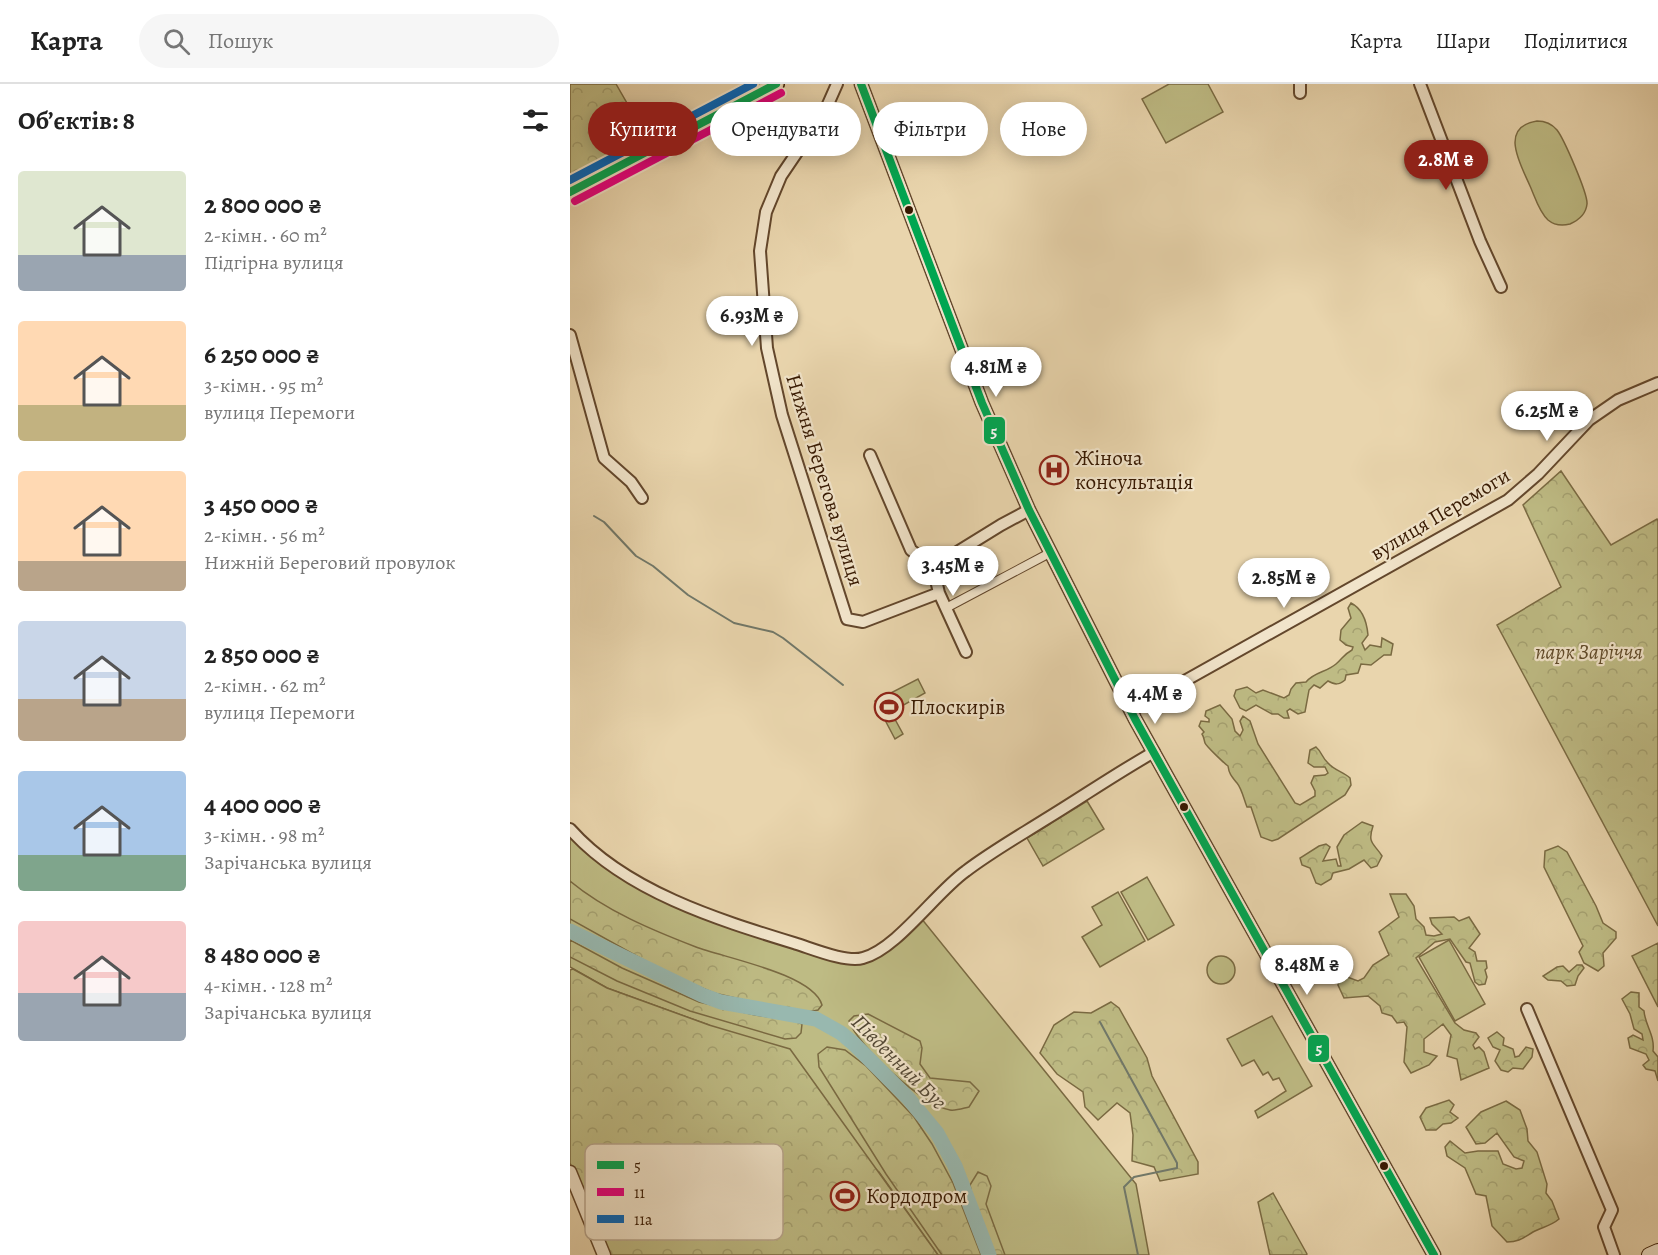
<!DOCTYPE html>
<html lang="uk">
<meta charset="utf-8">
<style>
:root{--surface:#fff;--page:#f6f6f6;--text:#222;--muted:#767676;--line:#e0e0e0;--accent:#8f2418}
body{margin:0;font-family:Alegreya,serif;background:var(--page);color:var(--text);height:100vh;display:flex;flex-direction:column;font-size:22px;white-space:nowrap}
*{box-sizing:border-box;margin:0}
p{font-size:20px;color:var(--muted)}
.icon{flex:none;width:33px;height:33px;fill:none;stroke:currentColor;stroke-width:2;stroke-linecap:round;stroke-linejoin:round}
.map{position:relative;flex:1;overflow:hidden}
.details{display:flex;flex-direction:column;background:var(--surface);width:570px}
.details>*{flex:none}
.top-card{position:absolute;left:18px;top:18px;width:570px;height:54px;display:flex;gap:12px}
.price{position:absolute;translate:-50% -51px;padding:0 14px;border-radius:21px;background:#fff;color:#222;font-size:20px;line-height:39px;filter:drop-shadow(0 2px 3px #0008)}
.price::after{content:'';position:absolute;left:50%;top:36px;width:18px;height:14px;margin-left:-9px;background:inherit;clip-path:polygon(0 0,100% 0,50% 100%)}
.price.on{background:var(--accent);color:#fff}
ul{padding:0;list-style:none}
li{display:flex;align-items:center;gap:18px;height:150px;padding:0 18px}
li span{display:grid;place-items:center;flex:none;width:168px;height:120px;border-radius:6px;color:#555}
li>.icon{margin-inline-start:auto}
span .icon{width:72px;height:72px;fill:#fffc;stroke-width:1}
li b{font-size:26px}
h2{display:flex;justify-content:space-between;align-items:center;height:72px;padding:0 18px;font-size:26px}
.tag{padding:0 21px;border-radius:27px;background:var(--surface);box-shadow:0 3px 15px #0003;font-size:21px;line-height:54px}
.tag.on{background:var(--accent);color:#fff}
header{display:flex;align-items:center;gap:36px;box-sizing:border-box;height:84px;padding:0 30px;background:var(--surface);border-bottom:2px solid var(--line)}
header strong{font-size:28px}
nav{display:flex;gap:33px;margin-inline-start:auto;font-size:21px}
.search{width:420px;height:54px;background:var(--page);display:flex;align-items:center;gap:15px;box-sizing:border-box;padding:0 21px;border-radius:33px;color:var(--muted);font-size:22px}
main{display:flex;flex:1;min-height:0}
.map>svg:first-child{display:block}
.green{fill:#bebb84;stroke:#7a6a42;stroke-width:1.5}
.forest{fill:url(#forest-crowns);stroke:#7a6a42;stroke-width:1.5}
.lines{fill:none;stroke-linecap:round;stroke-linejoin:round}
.stream{stroke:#717869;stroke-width:2}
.river{stroke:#98b8af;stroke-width:15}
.pedestrian-casing{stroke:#63472c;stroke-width:10}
.minor-casing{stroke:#63472c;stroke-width:14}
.tertiary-casing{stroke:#63472c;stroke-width:15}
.secondary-casing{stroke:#361801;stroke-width:16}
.primary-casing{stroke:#361801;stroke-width:18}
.pedestrian{stroke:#f1e4ca;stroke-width:8}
.minor{stroke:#f1e4ca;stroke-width:10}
.tertiary{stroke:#f1e4ca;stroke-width:12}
.secondary{stroke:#f1e4ca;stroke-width:14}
.primary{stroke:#e9d5ad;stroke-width:15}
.bus-1-casing{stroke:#f1e4ca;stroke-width:12}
.bus-2-casing{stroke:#f1e4ca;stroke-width:12}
.bus-3-casing{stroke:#f1e4ca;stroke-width:12}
.bus-1{stroke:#00a651;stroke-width:8}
.bus-2{stroke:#e5007d;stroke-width:8}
.bus-3{stroke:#0065bd;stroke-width:8}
.bus-dot{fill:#361801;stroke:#f1e4ca;stroke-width:2}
.labels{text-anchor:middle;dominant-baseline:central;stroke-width:4.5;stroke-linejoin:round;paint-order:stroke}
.poi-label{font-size:21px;fill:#361801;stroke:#f1e4ca;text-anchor:start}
.street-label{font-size:21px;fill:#361801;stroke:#f1e4ca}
.park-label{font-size:21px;font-style:italic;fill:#5f4928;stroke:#f1e4ca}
.water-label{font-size:22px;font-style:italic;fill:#534835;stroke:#f1e4ca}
.key{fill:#f1e4ca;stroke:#b9a78e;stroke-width:1.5}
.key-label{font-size:16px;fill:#361801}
.line-badge{stroke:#f1e4ca;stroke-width:2}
.badge-label{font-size:16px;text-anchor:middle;font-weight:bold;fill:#fff}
</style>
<header>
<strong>Карта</strong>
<div class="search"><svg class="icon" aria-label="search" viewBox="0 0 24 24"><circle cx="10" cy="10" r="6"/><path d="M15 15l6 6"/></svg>Пошук</div>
<nav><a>Карта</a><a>Шари</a><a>Поділитися</a></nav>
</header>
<main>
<section class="details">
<h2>Об’єктів: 8<svg class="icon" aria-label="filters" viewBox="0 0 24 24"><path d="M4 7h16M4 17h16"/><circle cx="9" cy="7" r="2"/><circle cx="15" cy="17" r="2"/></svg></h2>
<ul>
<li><span style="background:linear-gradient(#dfe7d0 70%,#9aa5b1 0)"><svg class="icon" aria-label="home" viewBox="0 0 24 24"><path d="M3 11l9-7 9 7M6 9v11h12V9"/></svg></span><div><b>2 800 000 ₴</b><p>2-кімн. · 60 m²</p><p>Підгірна вулиця</p></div></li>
<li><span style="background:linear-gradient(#ffd9b3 70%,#c2b280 0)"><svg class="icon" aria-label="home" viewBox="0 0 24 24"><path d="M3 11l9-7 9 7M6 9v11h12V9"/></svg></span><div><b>6 250 000 ₴</b><p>3-кімн. · 95 m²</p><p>вулиця Перемоги</p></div></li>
<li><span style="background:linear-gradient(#ffd9b3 75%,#b9a48a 0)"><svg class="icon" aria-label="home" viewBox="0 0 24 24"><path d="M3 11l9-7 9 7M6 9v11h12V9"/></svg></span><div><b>3 450 000 ₴</b><p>2-кімн. · 56 m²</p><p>Нижній Береговий провулок</p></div></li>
<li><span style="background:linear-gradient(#c9d6e8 65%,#b9a48a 0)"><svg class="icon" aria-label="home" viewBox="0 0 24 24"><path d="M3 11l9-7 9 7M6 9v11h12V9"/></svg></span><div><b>2 850 000 ₴</b><p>2-кімн. · 62 m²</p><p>вулиця Перемоги</p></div></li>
<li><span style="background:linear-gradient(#a9c7e8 70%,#7fa58c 0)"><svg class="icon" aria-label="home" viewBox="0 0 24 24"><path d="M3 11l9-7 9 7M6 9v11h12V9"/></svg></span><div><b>4 400 000 ₴</b><p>3-кімн. · 98 m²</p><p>Зарічанська вулиця</p></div></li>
<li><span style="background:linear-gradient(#f6c9c9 60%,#9aa5b1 0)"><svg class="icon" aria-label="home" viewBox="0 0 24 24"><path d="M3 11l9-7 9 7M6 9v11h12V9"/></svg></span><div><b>8 480 000 ₴</b><p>4-кімн. · 128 m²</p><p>Зарічанська вулиця</p></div></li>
</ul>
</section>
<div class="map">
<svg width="1088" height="1171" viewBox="0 0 1088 1171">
<defs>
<pattern id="forest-crowns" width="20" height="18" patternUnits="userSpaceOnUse" patternTransform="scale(1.5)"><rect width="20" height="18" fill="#bebb84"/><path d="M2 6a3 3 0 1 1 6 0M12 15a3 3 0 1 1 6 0" fill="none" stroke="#a4a070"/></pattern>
</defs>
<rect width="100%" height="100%" fill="#e9d5ad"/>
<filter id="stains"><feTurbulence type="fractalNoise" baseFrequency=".00333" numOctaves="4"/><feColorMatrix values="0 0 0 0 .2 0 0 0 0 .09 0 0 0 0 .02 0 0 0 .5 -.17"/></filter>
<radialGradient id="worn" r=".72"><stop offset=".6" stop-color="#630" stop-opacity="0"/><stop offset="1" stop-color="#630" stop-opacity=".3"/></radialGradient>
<path class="green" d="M599 0H638L653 28 596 59 572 15Z
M967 37C975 37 982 40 987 46 994 55 1018 110 1017 120 1016 130 1009 136 1000 140 992 142 984 141 978 136 969 128 965 113 960 102 951 81 928 43 967 37Z
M348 595 355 609 321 628 333 650 325 655 305 617Z
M0 750 54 795 287 879 351 834 566 1100 579 1171H368L309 1088 139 941 37 904 0 883Z
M577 793 604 841 578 856 551 808Z
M548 808 575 857 530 883 512 853 532 841 522 823Z
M879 856 915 920 885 937 849 873Z
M637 886a14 14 0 1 1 28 0a14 14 0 1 1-28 0Z
M702 932 742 1002 688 1034 685 1027 716 1007 709 994 703 996 698 988 693 991 684 976 672 982 657 955Z"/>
<path class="forest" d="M0 0H46L81 61 0 103Z
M991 387 1041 461 1087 435 1088 437V842L927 541 991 503 953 421Z
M781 519C793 525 797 540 798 551L792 559 795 566 800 561 811 563 812 554 823 560 821 571H814L801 581 791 580 788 589 776 591 775 596C769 601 765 601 758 597L750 604 744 601 739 606 735 628 728 630 720 625 717 627 719 634H714L708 630H702L686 621 676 627 670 624 664 612 666 606 677 603 686 609 693 606 714 614 719 611 721 605 726 599 736 598C744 588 757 588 766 580 773 574 773 571 782 566L783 563 776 561 770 556 771 546 781 534 778 524Z
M650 621 662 635 665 647 670 652 673 646 670 637 673 632 680 637 688 660 725 719 730 721 745 712V707L741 699 744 692 755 691 758 689 755 683H744L738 679 740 666 746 663C752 668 752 674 758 679 764 686 773 688 780 694L781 701 775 711 708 755 702 757 691 753 681 723H677C674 716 672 705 667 699 662 693 659 690 658 682 655 680 636 662 635 659 634 656 634 653 632 650L634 648 629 642 631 637 639 638V635L635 632 636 627Z
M517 717 534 745 473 782 457 754Z
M792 738 803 742C797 760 804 759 812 772L807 782 801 784 794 776 779 785 763 789 761 795 751 801 746 799 740 784 732 781 730 774 749 762 756 760 760 763 753 777 766 775 768 782H771L767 763 774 751Z
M988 762 997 768 1026 822 1033 839 1046 848V854L1033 869 1034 882 1028 887 1014 879 1009 868 1013 862 974 783 975 767Z
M0 797C36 827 82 846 126 863 155 874 243 890 252 921L248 926 238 928 201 922 144 909 99 890 0 835Z
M820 810H836L844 822 846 835 854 843 856 851 864 852 872 850 862 840 860 834 884 833 889 837 899 833 910 850 899 864 905 868 907 877H916L917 884 915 886 917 893 915 900 909 901 905 898 900 879 896 878 880 855 865 858 846 874 885 939 894 946 906 949 909 953 903 961 905 965 909 963 914 968 919 984 891 996 887 975 877 972 881 951 873 940 854 955V968L867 972 859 981 841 989 834 978 837 943 834 938 827 939 822 932 812 929 810 922 798 912 774 914 768 901 769 890 788 897 794 894 803 881 819 871 809 848 829 833Z
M0 856 52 884 129 918 185 931 226 937 232 940 231 949 226 954 215 955 120 927 47 897 0 873Z
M1088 859V923L1062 872Z
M1007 881H1012L1014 884 1008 892 1005 901 997 902 991 897 978 896 973 892 987 883 993 882 999 888Z
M3 885 37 904 139 941 220 965 368 1171H38L0 1079V886Z
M1061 908 1069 909V923L1074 927C1075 941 1085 951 1083 967L1088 973V997L1085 987 1076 985 1073 981 1079 976 1076 970 1060 964 1058 954 1063 951 1073 956 1072 950 1064 945 1060 930 1052 915Z
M541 918 549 924 577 974 582 992 628 1078V1090L590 1097 584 1083 562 1077 563 1051 560 1029 547 1019 528 1036 515 1023 513 1008 487 990 470 969 484 941 504 928 521 929Z
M298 930 350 957 352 964 350 980 360 994 400 998 409 1007 399 1023C394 1024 386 1027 380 1026 353 1022 288 962 279 937L284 932Z
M927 948 934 954 933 961 943 965 945 973 949 972 956 963 963 965 962 973 953 985 943 984 938 988 931 986 925 977 930 966 923 963 918 954Z
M257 963 275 966 296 982 344 1033 362 1060 383 1099 411 1171H372L316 1090 249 983 248 970Z
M879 1016 884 1021 880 1028 888 1034 881 1039 873 1040 866 1046H856L850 1033 856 1024Z
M936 1017 950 1026 957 1045 958 1057 967 1068 977 1100 976 1109 982 1117 989 1135C981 1142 972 1143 963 1148 953 1154 949 1158 937 1158L922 1142 916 1112 906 1110 895 1084 877 1072 875 1063 880 1057 895 1069 908 1067H928L933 1080 946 1085 952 1084 954 1077 944 1073 927 1049 915 1059 906 1060 896 1043 911 1028Z
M408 1088 417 1092 421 1102 416 1120 435 1171H423L403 1116 400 1101Z
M703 1109 737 1170 736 1171H700L688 1118Z"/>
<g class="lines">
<path class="stream" d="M24 432 34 438 66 472 83 482 118 511 164 539 203 548 213 554 273 601
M530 938 607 1079V1084L564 1093 554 1103 568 1171"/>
<path class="river" d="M0 847 132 911 151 918 246 935 271 949 284 960 338 1014 367 1049 385 1082 419 1171"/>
<g class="pedestrian-casing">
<path id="pedestrian" d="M376 524 474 472"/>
</g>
<g class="minor-casing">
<path id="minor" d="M267 0 255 27 211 92 196 128 190 167 197 264 212 331 277 535 293 538 369 509 363 483 431 441 459 426
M850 0 910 157 931 203
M730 9V0
M0 251 34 374 61 398 72 414
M300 371 341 466 363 483
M369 509 396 568
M561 627 938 416 968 390 1019 336 1048 316 1088 299
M0 745C56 808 149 836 227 860 243 865 277 879 293 874 327 865 366 808 396 787 421 768 449 752 476 735 512 713 547 689 584 668
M957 925 1042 1126 1034 1143 1044 1171"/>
</g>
<g class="tertiary-casing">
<path id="tertiary" d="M291 0 412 319 459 426 565 635 864 1171
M0 1088 34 1171"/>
</g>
<g class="secondary-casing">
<path id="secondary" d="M1079 1171 1088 1167"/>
</g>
<g class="primary-casing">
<path id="primary" d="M0 108 206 0"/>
</g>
<use href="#pedestrian" class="pedestrian"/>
<use href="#minor" class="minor"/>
<use href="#tertiary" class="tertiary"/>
<use href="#secondary" class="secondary"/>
<use href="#primary" class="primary"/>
<g class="bus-1-casing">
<path id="bus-1" d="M291 0 412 319 459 426 565 635 864 1171
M0 108 206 0"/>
</g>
<g class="bus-2-casing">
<path id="bus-2" d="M5 117 211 9"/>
</g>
<g class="bus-3-casing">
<path id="bus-3" d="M0 96 183 0"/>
</g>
<use href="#bus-1" class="bus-1"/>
<use href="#bus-2" class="bus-2"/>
<use href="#bus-3" class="bus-3"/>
</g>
<defs>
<g id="hospital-ring" transform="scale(1.5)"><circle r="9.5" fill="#f1e4ca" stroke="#8f2418" stroke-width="1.5"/><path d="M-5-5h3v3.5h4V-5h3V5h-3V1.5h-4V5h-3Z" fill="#8f2418"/></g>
<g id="stadium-ring" transform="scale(1.5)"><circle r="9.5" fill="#f1e4ca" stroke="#8f2418" stroke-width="1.5"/><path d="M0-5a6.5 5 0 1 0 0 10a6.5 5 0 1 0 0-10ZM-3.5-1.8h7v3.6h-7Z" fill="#8f2418"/></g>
</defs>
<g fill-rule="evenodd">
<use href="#hospital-ring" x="484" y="386"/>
<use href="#stadium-ring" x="319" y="623"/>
<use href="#stadium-ring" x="275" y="1112"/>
</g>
<g class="bus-dot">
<circle cx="339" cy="126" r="5"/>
<circle cx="614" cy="723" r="5"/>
<circle cx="814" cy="1082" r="5"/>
</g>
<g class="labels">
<g class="poi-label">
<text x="505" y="374">Жіноча<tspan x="505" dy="24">консультація</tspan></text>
<text x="340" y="623">Плоскирів</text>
<text x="296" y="1112">Кордодром</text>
</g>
<g class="street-label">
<text transform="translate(255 396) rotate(73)">Нижня Берегова вулиця</text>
<text transform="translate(870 430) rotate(-31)">вулиця Перемоги</text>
</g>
<g class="park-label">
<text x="1019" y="568">парк Заріччя</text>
</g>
<g class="water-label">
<text transform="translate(329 978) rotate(45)">Південний Буг</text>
</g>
</g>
<rect x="15" y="1060" width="198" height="96" rx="9" class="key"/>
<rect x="27" y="1077" width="27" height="8" fill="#00a651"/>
<rect x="27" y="1104" width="27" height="8" fill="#e5007d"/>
<rect x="27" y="1131" width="27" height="8" fill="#0065bd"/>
<g class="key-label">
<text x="64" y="1087">5</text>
<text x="64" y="1114">11</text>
<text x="64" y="1141">11а</text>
</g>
<g class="line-badge">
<rect x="413" y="332" width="23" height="29" rx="6" fill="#00a651"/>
<rect x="737" y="950" width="23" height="29" rx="6" fill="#00a651"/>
</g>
<g class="badge-label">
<text x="424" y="353">5</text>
<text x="749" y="970">5</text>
</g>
<rect width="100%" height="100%" filter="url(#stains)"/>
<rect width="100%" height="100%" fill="url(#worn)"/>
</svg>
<b class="price on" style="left:876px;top:107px">2.8M ₴</b>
<b class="price" style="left:182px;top:263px">6.93M ₴</b>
<b class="price" style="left:426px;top:314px">4.81M ₴</b>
<b class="price" style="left:977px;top:358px">6.25M ₴</b>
<b class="price" style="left:383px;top:513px">3.45M ₴</b>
<b class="price" style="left:714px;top:525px">2.85M ₴</b>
<b class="price" style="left:585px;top:641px">4.4M ₴</b>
<b class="price" style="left:737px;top:912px">8.48M ₴</b>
<div class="top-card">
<a class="tag on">Купити</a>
<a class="tag">Орендувати</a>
<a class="tag">Фільтри</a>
<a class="tag">Нове</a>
</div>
</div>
</main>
